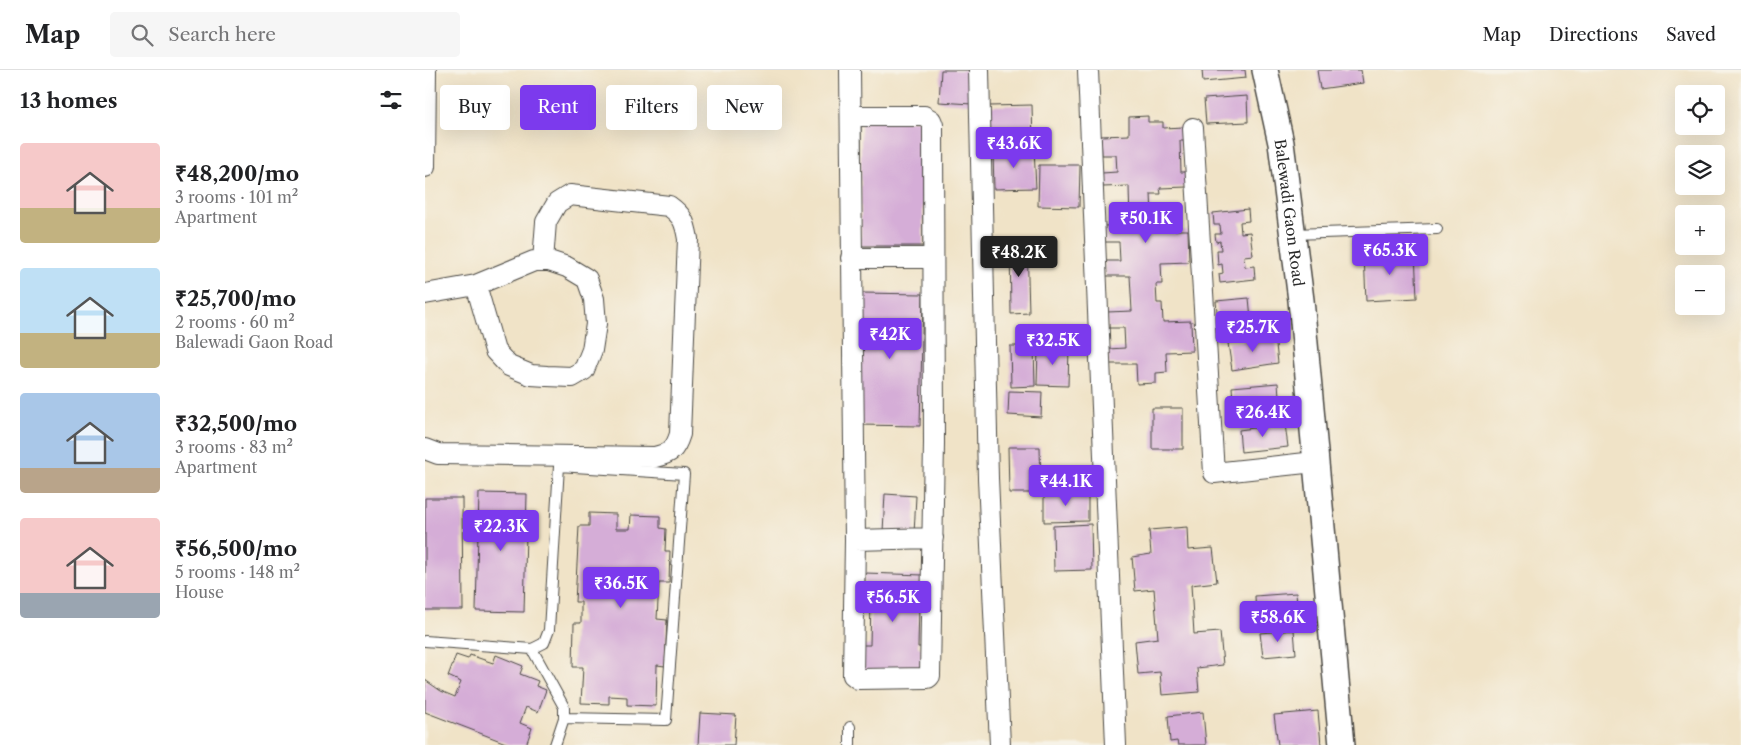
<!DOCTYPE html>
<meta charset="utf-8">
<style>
:root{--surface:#fff;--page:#f6f6f6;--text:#202124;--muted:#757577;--line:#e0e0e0;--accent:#7c3aed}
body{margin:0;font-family:"Libre Caslon Text",serif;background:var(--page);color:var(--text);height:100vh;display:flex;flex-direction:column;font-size:19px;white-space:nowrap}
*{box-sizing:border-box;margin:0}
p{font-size:16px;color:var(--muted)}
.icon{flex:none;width:28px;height:28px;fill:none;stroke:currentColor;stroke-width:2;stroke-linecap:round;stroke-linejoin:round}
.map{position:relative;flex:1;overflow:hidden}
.details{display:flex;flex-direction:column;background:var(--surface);width:425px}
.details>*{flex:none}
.top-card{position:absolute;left:15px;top:15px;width:475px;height:45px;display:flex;gap:10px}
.fabs{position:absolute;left:1250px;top:15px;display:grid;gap:10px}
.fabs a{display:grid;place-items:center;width:50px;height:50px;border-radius:5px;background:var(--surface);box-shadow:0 5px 20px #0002;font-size:25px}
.price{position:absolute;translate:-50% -42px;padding:0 11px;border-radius:5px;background:var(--accent);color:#fff;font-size:16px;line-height:32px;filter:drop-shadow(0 1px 2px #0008)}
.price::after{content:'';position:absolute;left:50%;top:30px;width:15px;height:11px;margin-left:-8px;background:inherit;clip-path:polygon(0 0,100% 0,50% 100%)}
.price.on{background:#222;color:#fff}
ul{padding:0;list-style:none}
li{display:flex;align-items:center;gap:15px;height:125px;padding:0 20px}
li span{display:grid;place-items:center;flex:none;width:140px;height:100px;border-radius:5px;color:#555}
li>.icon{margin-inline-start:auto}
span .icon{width:60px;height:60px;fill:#fffc;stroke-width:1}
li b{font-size:21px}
h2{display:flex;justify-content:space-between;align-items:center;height:60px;padding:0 20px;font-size:21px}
.chip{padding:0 18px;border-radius:5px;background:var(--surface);box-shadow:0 5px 20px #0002;font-size:18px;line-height:45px}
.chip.on{background:var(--accent);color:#fff}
header{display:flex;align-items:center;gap:30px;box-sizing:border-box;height:70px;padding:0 25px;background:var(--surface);border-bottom:1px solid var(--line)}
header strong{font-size:24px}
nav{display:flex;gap:28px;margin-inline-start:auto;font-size:18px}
.search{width:350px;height:45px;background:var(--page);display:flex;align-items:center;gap:12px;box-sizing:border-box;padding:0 18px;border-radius:5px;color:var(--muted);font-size:19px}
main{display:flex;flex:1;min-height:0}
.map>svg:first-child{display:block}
.building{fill:#d5add7}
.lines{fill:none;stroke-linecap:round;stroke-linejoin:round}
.service-casing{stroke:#494742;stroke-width:12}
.minor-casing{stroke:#494742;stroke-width:22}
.tertiary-casing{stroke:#494742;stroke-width:28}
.service{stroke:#fff;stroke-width:10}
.minor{stroke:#fff;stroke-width:20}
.tertiary{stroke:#fff;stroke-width:25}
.labels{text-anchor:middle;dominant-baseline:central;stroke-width:4;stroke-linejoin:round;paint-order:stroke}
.street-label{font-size:15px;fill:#2b2b2b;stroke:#f7f3e8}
</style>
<header>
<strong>Map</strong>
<div class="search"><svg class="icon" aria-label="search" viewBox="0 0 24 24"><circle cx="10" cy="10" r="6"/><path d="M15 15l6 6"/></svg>Search here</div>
<nav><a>Map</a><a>Directions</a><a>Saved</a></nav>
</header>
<main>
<section class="details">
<h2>13 homes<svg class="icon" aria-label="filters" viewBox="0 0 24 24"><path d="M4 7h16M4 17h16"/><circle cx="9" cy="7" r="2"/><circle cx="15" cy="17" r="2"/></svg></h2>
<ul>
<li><span style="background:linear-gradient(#f6c9c9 65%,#c2b280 0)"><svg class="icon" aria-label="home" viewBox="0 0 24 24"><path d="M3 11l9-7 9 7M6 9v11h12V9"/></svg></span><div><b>₹48,200/mo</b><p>3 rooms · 101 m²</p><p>Apartment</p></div></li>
<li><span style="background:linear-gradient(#bfe0f5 65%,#c2b280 0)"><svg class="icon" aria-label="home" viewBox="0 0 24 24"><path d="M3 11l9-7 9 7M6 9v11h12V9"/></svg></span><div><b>₹25,700/mo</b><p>2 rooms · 60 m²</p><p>Balewadi Gaon Road</p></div></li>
<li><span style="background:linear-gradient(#a9c7e8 75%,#b9a48a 0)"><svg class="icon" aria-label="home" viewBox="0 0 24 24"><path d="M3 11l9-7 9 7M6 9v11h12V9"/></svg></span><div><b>₹32,500/mo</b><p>3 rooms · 83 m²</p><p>Apartment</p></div></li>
<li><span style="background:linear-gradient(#f6c9c9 75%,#9aa5b1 0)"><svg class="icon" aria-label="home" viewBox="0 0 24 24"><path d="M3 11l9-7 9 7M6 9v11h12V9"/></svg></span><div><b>₹56,500/mo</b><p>5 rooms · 148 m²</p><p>House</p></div></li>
</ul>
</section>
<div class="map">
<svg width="1316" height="675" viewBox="0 0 1316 675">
<rect width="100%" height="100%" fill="#f7f3e8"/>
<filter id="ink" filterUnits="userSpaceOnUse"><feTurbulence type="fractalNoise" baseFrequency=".02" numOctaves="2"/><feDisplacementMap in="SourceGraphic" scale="10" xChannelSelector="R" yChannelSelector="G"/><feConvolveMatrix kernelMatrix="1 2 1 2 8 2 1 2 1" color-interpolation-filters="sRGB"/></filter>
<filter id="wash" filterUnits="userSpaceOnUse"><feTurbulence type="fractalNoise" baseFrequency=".0096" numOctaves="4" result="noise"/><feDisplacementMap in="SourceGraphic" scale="20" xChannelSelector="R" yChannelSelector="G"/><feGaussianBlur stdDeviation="1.12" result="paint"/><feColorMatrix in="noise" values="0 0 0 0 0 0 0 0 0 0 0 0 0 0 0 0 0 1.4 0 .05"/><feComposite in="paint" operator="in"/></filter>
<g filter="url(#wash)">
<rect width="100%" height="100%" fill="#f0e3c7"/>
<g id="blocks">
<path class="building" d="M516 0H549L547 34 514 32Z
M777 0H820L821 8 778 12Z
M892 0H936L938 13 895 19Z
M822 26 823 52 781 54 779 29Z
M607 35 608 74 566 76 564 36Z
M723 46V52H738V58L759 57 760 71H755L756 102H761L762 117 735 118 736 124H726L727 146 737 145V160H763L764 192 736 193 737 214H731L732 233H737L738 252 766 251 767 281 741 282 742 302 731 303V313L712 314 711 294H684L683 279 700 278 699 258H683L682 242 707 241 705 206H681L680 191H695L694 172H680L679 156 705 155 704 116 678 117 677 103 692 102 691 85H677L676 66 704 65V47Z
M436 51H498V176H436Z
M609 79 611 118 569 119 568 81Z
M614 95H655L654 137 613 136Z
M823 139 824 151 815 152 816 163 825 162 828 185 819 186 820 197 829 196 830 209 795 213 794 204 798 203 797 194 793 195 792 180H796L795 171 791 172 790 164H796L795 155H789L788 143Z
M585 171H602L604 243 586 244Z
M990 182 992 228 941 231 939 184Z
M436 223 498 224 495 356 433 355Z
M824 228 827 259 794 262 791 231Z
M850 266 853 293 807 300 803 273Z
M585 276H609L610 316 586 317Z
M613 277H644L643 316 612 315Z
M853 313 855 339 809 343 807 317Z
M584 321 617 322 616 347 583 345Z
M727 338H758V379H727Z
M860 354 863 377 816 382 814 360Z
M583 377H615L616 423H584Z
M619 422H663V451L619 452Z
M54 423 102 424 99 542 51 541Z
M460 424 491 426 489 464 458 462Z
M0 428H37L38 540H0Z
M164 443 191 444V459H205L206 445 235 446V458L241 459 240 481H245L244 513H234L232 549 242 550 240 596 232 595 231 636 202 635V627L184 626V634L156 633 158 597H148L149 553H156V532H150L154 456H164Z
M666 454 667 500 629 501 628 456Z
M762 457 763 480 788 478 792 512 766 515 769 564 795 562 798 595 772 598 774 622 737 625 735 602 713 604 710 571 733 568 729 519 710 521 707 487 726 484 724 460Z
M440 503 498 505 497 533H494L493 577H496V603L437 601 438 575H445L446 530H439Z
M871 523 873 547 831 550 830 526Z
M869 560 871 584 838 587 835 563Z
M31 585 43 589 45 585 68 593 71 585 98 596 95 604 113 611 111 616 121 620 113 642 101 637 95 653 107 658 101 675H86L0 642V610L16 621 30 627 36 612 23 606Z
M893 641 896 675H853L849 645Z
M778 642 781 675H753L752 671 745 672 743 646Z
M275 643 311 645 309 675H273Z"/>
</g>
</g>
<g filter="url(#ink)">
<use href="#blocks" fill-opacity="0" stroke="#494742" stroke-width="1"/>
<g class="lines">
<g class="service-casing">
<path id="service" d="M869 164 1012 159
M0 571 107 579 119 573 124 560 134 396 259 404 241 650 139 648
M107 579 139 637V648L130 675
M425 675V657"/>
</g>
<g class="minor-casing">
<path id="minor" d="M425 0 430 470 428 605 433 609 503 608 505 606 509 373 508 55 506 50 499 46H426
M554 0 563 408 575 675
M663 0 691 675
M768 58 789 403 890 392
M0 97 1 0
M426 188H508
M0 224 51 215 109 191H124L142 197 162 209 169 229 171 254 167 280 159 300 147 307 122 306 106 305 84 296 70 281 51 215
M0 379 13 384 230 387C246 383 250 380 255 364L263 169C260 152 258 146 244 136L145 125 132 133 121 152 118 191
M430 470 508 468"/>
</g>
<g class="tertiary-casing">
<g id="tertiary">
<path id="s1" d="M840 0 856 73 876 230 917 675"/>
</g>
</g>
<use href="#service" class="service"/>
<use href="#minor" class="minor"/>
<use href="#tertiary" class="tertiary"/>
</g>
</g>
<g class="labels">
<g class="street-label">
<text stroke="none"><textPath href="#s1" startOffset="145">Balewadi Gaon Road</textPath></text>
</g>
</g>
</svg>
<div class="fabs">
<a><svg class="icon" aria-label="locate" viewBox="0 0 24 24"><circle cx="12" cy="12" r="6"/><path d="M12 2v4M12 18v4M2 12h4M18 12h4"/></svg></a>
<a><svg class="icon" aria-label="layers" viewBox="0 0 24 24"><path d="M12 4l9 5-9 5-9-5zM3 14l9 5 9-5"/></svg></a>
<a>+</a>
<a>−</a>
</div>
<b class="price" style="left:589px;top:99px">₹43.6K</b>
<b class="price" style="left:721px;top:174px">₹50.1K</b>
<b class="price" style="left:965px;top:206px">₹65.3K</b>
<b class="price on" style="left:594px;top:208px">₹48.2K</b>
<b class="price" style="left:828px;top:283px">₹25.7K</b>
<b class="price" style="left:465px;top:290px">₹42K</b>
<b class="price" style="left:628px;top:296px">₹32.5K</b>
<b class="price" style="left:838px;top:368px">₹26.4K</b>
<b class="price" style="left:641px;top:437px">₹44.1K</b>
<b class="price" style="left:76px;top:482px">₹22.3K</b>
<b class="price" style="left:196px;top:539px">₹36.5K</b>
<b class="price" style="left:468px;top:553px">₹56.5K</b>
<b class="price" style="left:853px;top:573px">₹58.6K</b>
<div class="top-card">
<a class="chip">Buy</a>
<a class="chip on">Rent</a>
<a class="chip">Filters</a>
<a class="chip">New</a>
</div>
</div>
</main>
